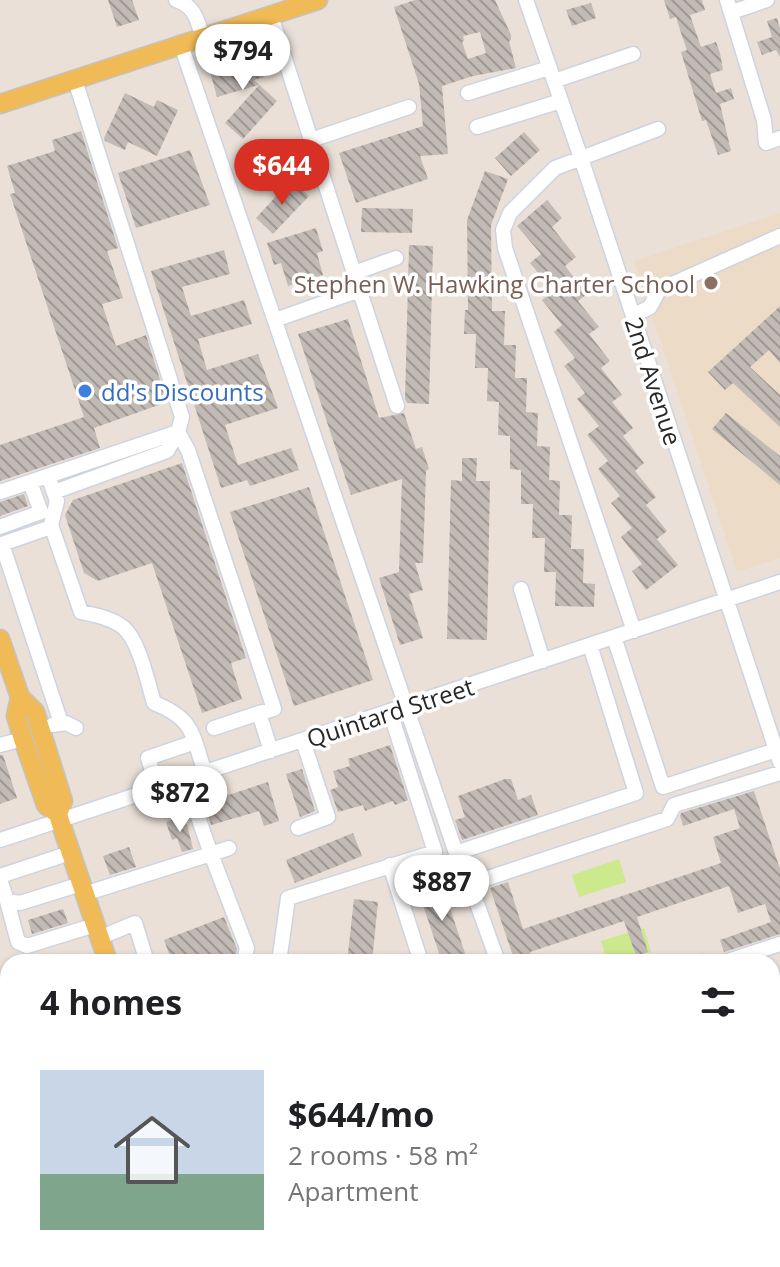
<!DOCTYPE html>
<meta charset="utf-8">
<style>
:root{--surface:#fff;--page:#f2f2f2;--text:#202124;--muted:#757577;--accent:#d93025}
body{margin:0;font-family:"Open Sans",sans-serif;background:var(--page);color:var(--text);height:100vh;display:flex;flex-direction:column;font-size:30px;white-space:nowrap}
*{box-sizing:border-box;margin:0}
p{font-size:26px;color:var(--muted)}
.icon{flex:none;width:44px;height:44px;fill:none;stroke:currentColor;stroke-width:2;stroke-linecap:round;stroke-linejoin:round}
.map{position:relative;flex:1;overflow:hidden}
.panel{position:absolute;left:0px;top:954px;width:780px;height:314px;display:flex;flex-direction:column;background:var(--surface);border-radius:24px 24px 0 0;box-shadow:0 2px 6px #0004}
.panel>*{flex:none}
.price{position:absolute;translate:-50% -68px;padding:0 18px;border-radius:28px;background:#fff;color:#222;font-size:26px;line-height:52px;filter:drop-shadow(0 2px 4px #0008)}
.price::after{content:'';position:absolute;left:50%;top:48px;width:24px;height:18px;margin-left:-12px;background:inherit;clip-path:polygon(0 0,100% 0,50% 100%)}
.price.selected{background:var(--accent);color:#fff}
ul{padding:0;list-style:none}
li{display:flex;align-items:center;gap:24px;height:200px;padding:0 40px}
li span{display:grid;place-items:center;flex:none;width:224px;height:160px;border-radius:0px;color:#555}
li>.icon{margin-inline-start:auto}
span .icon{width:96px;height:96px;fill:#fffc;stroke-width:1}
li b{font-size:34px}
h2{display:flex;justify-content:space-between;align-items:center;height:96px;padding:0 40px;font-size:34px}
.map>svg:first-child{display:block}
.education{fill:#ecdbc6}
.grass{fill:#b7e193}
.pitch{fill:#cde98e}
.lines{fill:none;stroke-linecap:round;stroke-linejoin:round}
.stream{stroke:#69daed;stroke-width:3}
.building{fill:url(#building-back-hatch);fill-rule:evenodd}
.minor-casing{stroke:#cdd3e0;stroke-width:17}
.major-casing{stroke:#c3c3c3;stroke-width:21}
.minor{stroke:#fff;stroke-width:14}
.major{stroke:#f0ba57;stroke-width:18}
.education-dot{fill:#8d6e63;stroke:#fff;stroke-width:3}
.shop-dot{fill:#3f7fe0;stroke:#fff;stroke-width:3}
.labels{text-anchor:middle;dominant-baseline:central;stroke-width:7;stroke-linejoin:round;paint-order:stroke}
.education-label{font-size:24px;fill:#785e54;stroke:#fff;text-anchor:end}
.street-label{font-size:24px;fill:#272727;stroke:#fff}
.shop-label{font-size:24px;fill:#366cbe;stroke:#fff;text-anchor:start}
</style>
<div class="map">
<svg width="780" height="1267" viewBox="0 0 780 1267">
<defs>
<pattern id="building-back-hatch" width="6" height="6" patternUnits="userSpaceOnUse" patternTransform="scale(2)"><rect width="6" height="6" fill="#c2bab5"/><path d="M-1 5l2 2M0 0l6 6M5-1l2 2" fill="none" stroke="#9e9793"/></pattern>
</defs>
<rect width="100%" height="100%" fill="#eae0d7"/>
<path class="education" d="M780 213V558L737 572 634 261Z"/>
<path class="grass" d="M780 1045V1154L772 1155V1048Z"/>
<path class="pitch" d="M619 859 626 882 579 897 572 875Z
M644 928 651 952 617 962H607L601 941Z"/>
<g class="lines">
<path class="stream" d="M7 1267 30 1260"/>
</g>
<path class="building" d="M108 0H132L139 20 117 27Z
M415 0H495L511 35V40L509 41 516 68 473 76 442 86 448 154 420 156 428 179 356 203 339 153 423 126 419 84 394 7ZM480 32 486 53 468 59 462 42 464 41 463 36Z
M664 0H702L705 10 690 15 701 47 716 42 720 53 723 70 710 74 716 93 731 88 734 99 720 104 731 151 718 155 706 120 702 121 681 52 687 50 681 33 676 17 670 19Z
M591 3 596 18 572 26 566 10Z
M777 18 780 29V57L776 50 762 55 757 42 772 37 767 21Z
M258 54 264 77 254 80 277 101 243 139 225 123 259 85 217 97 209 68Z
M125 93 154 107 157 100 178 110 157 156 128 142 125 150 105 141 104 138Z
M81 131 118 248 107 251 123 298 102 304 116 346 146 335 167 402 94 428 100 448 0 481V445L84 417 10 194 15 193 7 166 55 151 52 140Z
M524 132 540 150 511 176 495 158Z
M244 143 294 152 289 176 239 166Z
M190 150 210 205 136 228 118 173Z
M485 171 508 179 491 225 492 311H505L504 345H516L515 378H527L526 412 538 413 537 446 550 447 549 480 560 481 559 515H572L571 549H584L583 583 595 584 594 607 555 606 556 572H544L545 538H532L533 504H521V470L510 469V436L498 435 499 402 487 401 488 368H475L476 334H464L465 310H468L467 220Z
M291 180 309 196 273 234 256 218Z
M547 200 562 218 552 227 576 257 565 266 587 294 578 301 599 327 589 334 610 361 601 368 622 395 612 402 633 428 623 436 644 463 635 471 656 497 646 505 667 531 657 539 678 565 646 590 632 571 642 564 621 537 632 528 611 503 620 496 598 469 608 461 587 435 599 426 577 399 585 393 564 366 575 358 554 332 562 325 542 300 553 291 530 263 541 254 517 226Z
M362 208 413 209 412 233 361 232Z
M316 228 323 251 317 253 323 275 288 286 281 263 274 265 267 243Z
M409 245 433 246 429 404 407 403 405 399Z
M224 250 230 274 182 287 191 316 244 300 252 324 198 339 207 370 258 354 278 408 225 425 238 465 291 448 299 470 250 486 247 480 221 488 151 271Z
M780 306V363L769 350 750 367 780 395V427L733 383 725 390 708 372Z
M348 319 379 418 404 413 416 449 422 447 429 469 426 471 423 563H415L423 590 409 594 423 638 400 645 379 578 399 572 402 479 351 495 298 334Z
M726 413 780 456V485L712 429Z
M462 458H477L476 481H490L487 640 447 639 451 480 462 481Z
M182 463 246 658 231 663 242 699 202 713 152 563 98 581 84 573 65 515 73 500Z
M309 487 373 680 294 706 230 512Z
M24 494 28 506 0 516V502Z
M390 745 408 800 395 805 393 801 365 811 363 805 338 812 330 790 338 787 333 771 350 766 348 759Z
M0 755H3L17 798 0 804Z
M302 769 315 811 300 817 286 774Z
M505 779H511L518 800 531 795 538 815 462 840 455 820 465 817 458 796Z
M268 782 279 821 264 826 259 811 211 825 204 803Z
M754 791 780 869V934L724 952 720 940 771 922 765 904 738 913 729 886 637 917 648 952 636 956 624 921 530 952 534 962H515L490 888 508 882 523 929 721 863 713 837 740 828 734 809 683 826 680 816 681 813Z
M181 817 183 825 187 824 193 849 182 852 177 838 172 840 166 822Z
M353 833 362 856 295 883 286 860Z
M129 847 136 867 110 875 103 856Z
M440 879 468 962H442L417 887Z
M354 899 378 902 372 962H347Z
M63 909 68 923 32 934 28 920Z
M224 917 237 949 234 962H172L164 940Z"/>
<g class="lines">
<g class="minor-casing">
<path id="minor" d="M176 0C195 6 197 20 203 38
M526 0 581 158 780 762
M727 0 764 120 766 143 780 138
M732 12 767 0
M271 16 397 406
M181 45 456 853 636 793 590 645
M554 81 633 54
M468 93 549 68
M477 127 561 101
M311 140 409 107
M354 273 396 258
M633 316 650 307 659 290 780 236
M275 320 360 290
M178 432 188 450 274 709 259 713
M48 476 57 501 51 525 81 612C95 615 111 618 123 627 139 640 148 683 154 703 195 719 192 735 205 773
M0 492 178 432 182 417 75 80
M54 492 167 451 178 432
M0 527 41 512 30 482
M51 527 2 544 61 723
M521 589 543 661
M634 631 505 248 503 230 510 213 555 168 658 129
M614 637 663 787 776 750
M52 725 66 723 76 728
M214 728 259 713 271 751
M0 745 23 739
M158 789 148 758 195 742
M298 828 328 817 303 741
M0 840 780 582
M229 848 211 854 247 948 244 962
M390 865 421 962
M0 876 70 853
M0 879 7 901 20 903 81 884
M84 894 211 854 185 780
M7 901 18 942 27 946 95 925
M99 938 135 923 147 962
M279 962 288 898 435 852 390 712
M498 962 470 884 667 819 674 805 780 773
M702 962H703
M725 962 780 944
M772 1035 780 1032
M772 1232 780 1230
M0 1245H5L8 1118
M513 1260V1267
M694 1260V1267
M649 1267 674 1260"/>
</g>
<g class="major-casing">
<path id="major" d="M0 104 318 0
M0 639 20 697 35 712 63 801 58 814 60 821 108 962
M20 697 16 716 23 739 46 805 58 814
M0 1097 8 1098
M772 1172H780
M148 1260V1267"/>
</g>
<use href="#minor" class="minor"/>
<use href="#major" class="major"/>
</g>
<circle class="education-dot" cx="711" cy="283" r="8"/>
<circle class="shop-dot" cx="85" cy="391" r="8"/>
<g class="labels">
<g class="education-label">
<text x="695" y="283">Stephen W. Hawking Charter School</text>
</g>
<g class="street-label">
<text transform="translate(654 381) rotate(72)">2nd Avenue</text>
<text transform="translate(390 712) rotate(-18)">Quintard Street</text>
</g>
<g class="shop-label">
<text x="101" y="391">dd's Discounts</text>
</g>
</g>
</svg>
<b class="price" style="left:243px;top:92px">$794</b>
<b class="price selected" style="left:282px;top:207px">$644</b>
<b class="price" style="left:180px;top:834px">$872</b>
<b class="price" style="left:442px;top:923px">$887</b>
<section class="panel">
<h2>4 homes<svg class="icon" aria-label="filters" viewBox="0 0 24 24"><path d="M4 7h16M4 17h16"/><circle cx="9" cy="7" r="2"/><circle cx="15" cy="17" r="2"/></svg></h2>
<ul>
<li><span style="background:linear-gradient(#c9d6e8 65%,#7fa58c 0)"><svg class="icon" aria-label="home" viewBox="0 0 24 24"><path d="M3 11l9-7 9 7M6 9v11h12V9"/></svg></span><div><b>$644/mo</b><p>2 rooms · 58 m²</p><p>Apartment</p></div></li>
</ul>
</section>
</div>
